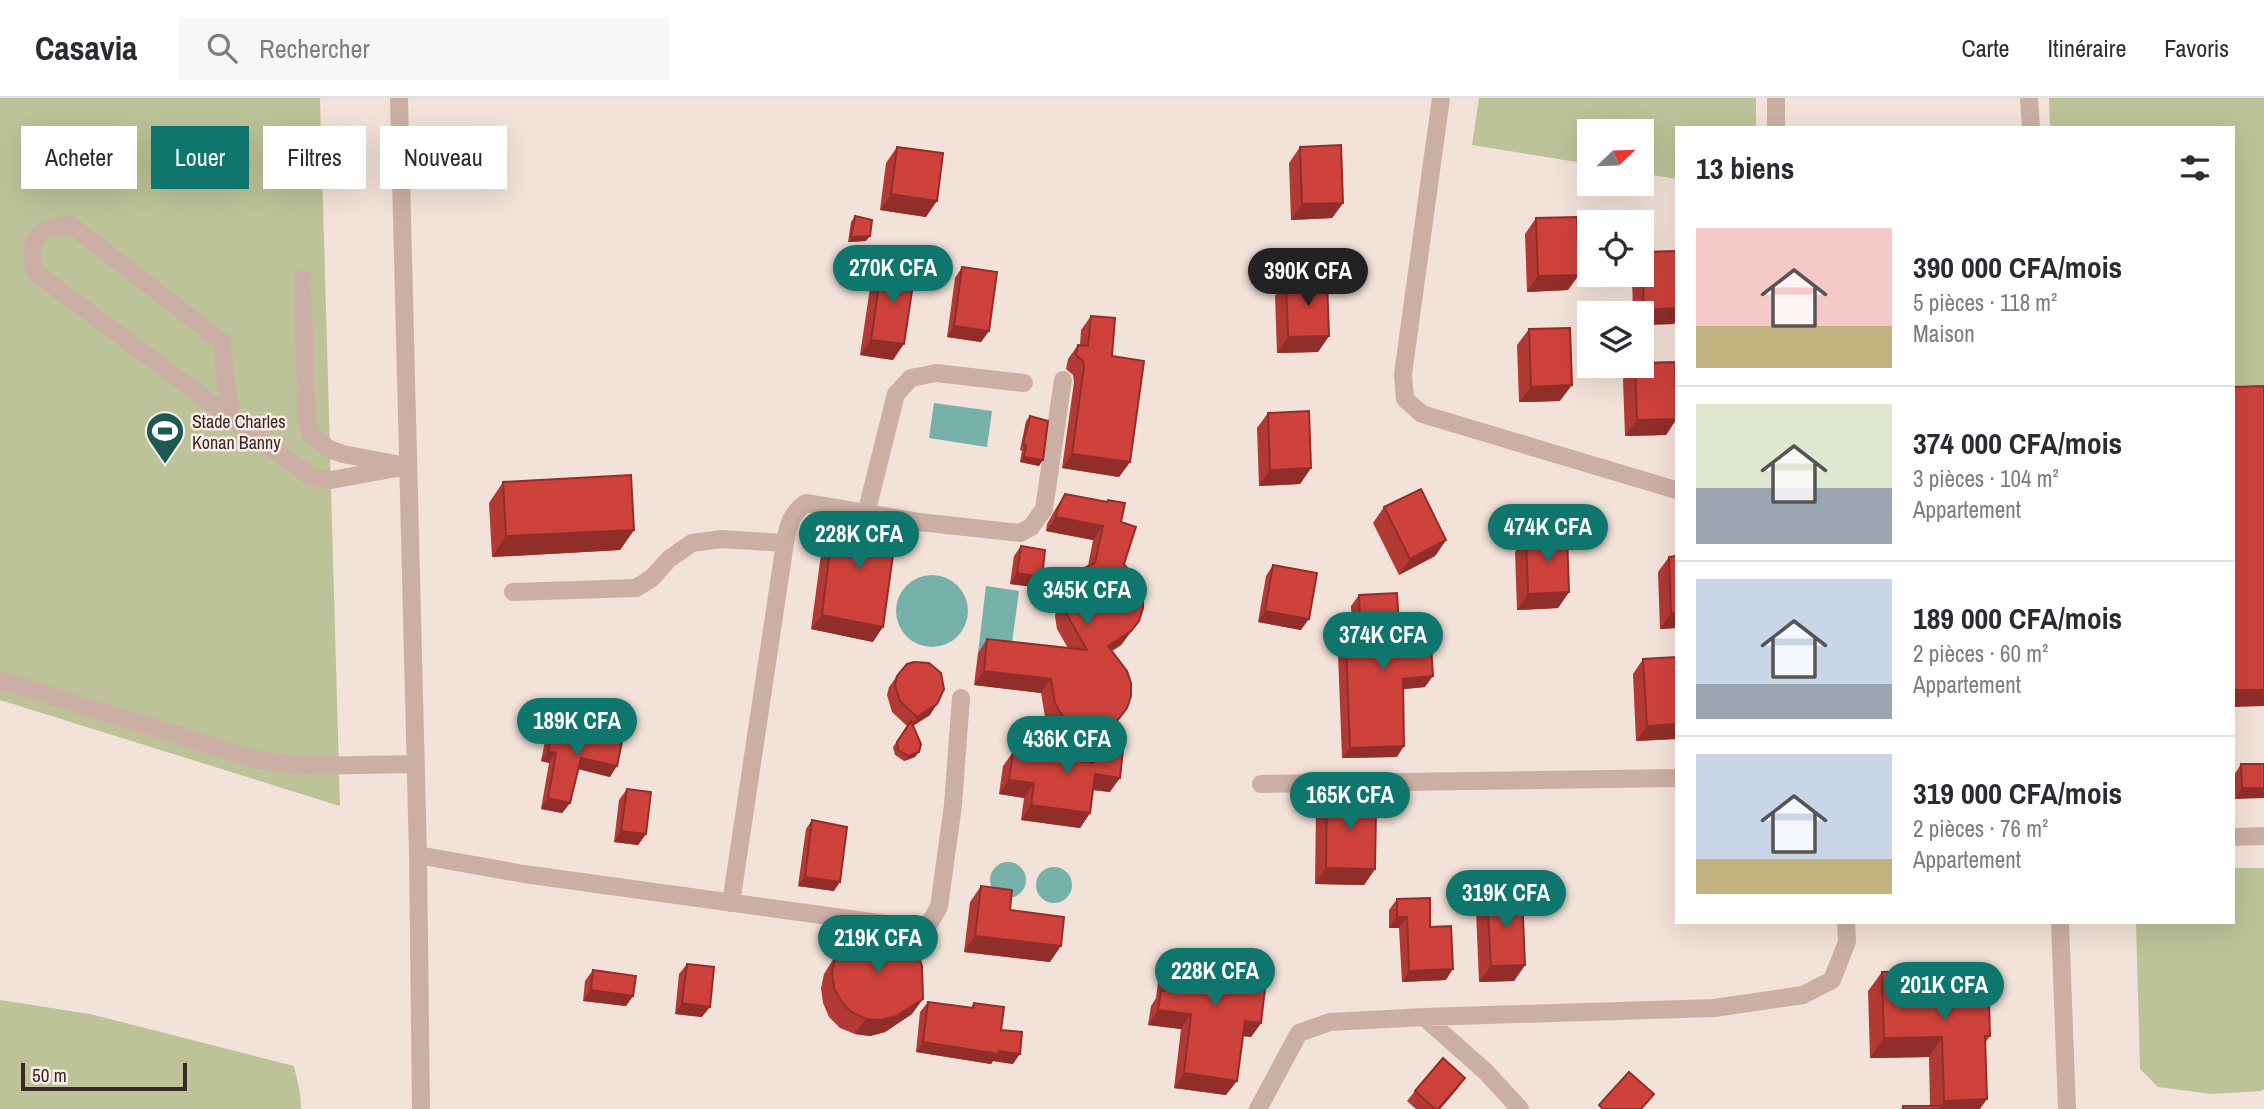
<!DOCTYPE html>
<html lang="fr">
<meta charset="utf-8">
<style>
:root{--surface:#fff;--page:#f7f7f7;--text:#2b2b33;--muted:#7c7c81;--line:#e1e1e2;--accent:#0f766e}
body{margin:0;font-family:"Archivo Narrow",sans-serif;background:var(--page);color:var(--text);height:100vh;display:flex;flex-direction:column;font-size:26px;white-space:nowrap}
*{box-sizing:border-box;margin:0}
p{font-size:23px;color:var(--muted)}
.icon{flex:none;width:38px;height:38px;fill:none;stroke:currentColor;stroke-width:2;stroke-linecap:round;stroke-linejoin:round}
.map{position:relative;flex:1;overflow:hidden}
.drawer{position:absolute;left:1675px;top:28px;width:560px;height:798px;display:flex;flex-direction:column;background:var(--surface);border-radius:0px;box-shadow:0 7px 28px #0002}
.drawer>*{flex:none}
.banner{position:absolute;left:21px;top:28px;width:665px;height:63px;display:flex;gap:14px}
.needle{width:46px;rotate:67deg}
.tools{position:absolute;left:1577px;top:21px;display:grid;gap:14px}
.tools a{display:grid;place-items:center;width:77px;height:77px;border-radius:0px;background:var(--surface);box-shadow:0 7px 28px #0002;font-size:35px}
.scale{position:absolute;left:21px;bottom:18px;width:166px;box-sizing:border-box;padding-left:7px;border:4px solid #372826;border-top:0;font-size:19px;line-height:24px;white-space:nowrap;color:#372826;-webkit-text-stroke:5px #fbede6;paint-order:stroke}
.price{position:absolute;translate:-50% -60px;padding:0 16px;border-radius:24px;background:var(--accent);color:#fff;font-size:23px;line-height:46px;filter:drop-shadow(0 2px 4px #0008)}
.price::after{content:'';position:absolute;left:50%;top:42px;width:21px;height:16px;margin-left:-10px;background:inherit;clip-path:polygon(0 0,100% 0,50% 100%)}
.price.active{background:#222;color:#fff}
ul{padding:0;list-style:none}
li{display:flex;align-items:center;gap:21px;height:175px;padding:0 21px}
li+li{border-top:2px solid var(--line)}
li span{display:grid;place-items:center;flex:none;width:196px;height:140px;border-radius:0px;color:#555}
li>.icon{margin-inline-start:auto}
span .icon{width:84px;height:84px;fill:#fffc;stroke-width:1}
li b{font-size:30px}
h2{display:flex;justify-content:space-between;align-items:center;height:84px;padding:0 21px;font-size:30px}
.pill{padding:0 24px;border-radius:0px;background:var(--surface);box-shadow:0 7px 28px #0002;font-size:24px;line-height:63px}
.pill.active{background:var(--accent);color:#fff}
header{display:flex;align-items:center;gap:42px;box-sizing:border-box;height:98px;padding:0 35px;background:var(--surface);border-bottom:2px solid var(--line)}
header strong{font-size:33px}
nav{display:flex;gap:38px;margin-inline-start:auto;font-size:24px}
.search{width:490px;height:63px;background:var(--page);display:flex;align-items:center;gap:18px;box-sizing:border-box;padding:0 24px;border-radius:0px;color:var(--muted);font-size:26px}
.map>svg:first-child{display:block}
.green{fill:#bdc398}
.water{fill:#76b2a9}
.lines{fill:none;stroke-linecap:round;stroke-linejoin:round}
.minor{stroke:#ccafa4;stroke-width:18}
.wall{fill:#b23934}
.shaded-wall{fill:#912e2a}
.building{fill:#cf423c;stroke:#912e2a;stroke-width:2}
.labels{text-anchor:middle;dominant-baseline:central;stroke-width:5;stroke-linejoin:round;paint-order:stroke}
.poi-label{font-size:18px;fill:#372826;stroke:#fbede6;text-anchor:start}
</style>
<header>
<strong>Casavia</strong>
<div class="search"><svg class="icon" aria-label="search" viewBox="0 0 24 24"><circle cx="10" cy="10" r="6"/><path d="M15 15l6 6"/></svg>Rechercher</div>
<nav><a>Carte</a><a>Itinéraire</a><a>Favoris</a></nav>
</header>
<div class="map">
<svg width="2264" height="1011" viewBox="0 0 2264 1011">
<rect width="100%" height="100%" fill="#f3e2d9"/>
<path class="green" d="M0 0H320L340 708 0 602Z
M1479 0H1756V30H1676V81L1642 75V33H1589V66L1472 47Z
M2049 0H2264V298L2233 299V30H2050Z
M2233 770H2264V991L2261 993 2212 996 2158 989 2140 971 2136 824H2233Z
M0 902 90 916 294 968 300 995 301 1011H0Z"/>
<path class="water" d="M934 305 992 313 987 349 929 340Z
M896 513a36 36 0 1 1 72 0a36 36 0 1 1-72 0Z
M986 488 1019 493 1010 560 978 555Z
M990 782a18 18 0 1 1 36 0a18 18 0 1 1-36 0Z
M1036 787a18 18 0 1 1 36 0a18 18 0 1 1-36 0Z"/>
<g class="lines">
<path class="minor" d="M399 0 418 757 421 1011
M1441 0 1403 276 1405 301 1422 316 1676 392
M1776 0V30
M2029 0 2031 30
M302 181 307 320 310 337 329 351 343 356 396 366
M231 319 221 243 71 127C36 129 27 140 36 175L311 379 331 382 408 368
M866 416 896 296 911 280 936 275 1024 285
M513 494 636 490 652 480 669 461 692 445 721 441 785 445
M0 582 258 662 305 668 416 666
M1261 686 1676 680
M2233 739 2264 738
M418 757 524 776 915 830 930 824 939 809 953 707 961 600
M731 805 785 445C788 427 791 415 806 405L919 424 1020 435 1031 429 1044 411 1063 282
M2060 824 2067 1011
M1424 919 1486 974 1520 1011
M1258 1011 1299 935 1330 924 1424 919 1714 910 1803 897 1832 882 1847 844 1846 824"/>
</g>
<path class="wall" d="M897 49 926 119 880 112 886 65Z
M1300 49 1343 105 1332 120 1291 122 1289 65Z
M855 118 866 143 848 144 851 124Z
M1536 120 1568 192 1527 194 1525 136Z
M1642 154 1674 226 1642 227V215H1633L1632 177H1642Z
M882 167 893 262 860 257 871 183Z
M962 169 989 233 981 244 947 239 955 180Z
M1286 182 1329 238 1318 254 1277 255 1275 198Z
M1091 218 1112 258 1130 364 1119 379 1062 370 1074 284 1073 277 1066 271 1068 261 1078 247H1080L1081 232Z
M1529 231 1560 303 1519 304 1517 247Z
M1633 268H1642L1676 297V322L1666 337 1625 338 1623 281Z
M1268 315 1311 370 1300 386 1259 388 1257 330Z
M1030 318 1039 368 1020 364 1022 353 1020 352 1026 323Z
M503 384 634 432 620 452 492 459 489 405Z
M1065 396 1106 404 1108 402 1121 424 1124 466 1139 523 1121 547 1112 553 1117 625 1105 640 1110 694 1093 692 1090 715 1080 730 1021 722 1024 700 999 696 1003 668 1013 654 1085 664 1087 653 1092 645 1073 644 1061 639 1052 630 1045 619 1041 595 974 587 978 555 987 541 1068 550 1057 531 1055 518 1058 500 1068 485 1088 468 1093 442 1046 433 1047 426 1056 410Z
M1384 409 1446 442 1435 458 1399 477 1373 425Z
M834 419 873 544 811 531 824 434Z
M1526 439 1569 494 1558 510 1517 512 1515 454Z
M1021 448 1042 479 1034 489 1010 486 1014 458Z
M1676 458V530L1660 531 1658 474 1669 459Z
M1273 467 1301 532 1258 524 1266 478Z
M1359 497 1399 529 1425 589 1403 591 1397 659 1342 660 1338 556 1346 546 1353 545 1351 508Z
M1676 559V641L1636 643 1633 576 1643 561Z
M897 578 930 617 913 628 915 659 904 663 895 657 893 649 907 628 892 614 887 597 889 589Z
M554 628 610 679 578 671 570 705 562 715 541 711 549 665 541 663 546 638Z
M2241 666H2264L2235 701 2234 677Z
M627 691 646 736 638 747 614 744 619 702Z
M1327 694 1363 712 1375 771 1364 787 1315 786 1316 710Z
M812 722 834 793 798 788 806 731Z
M981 788 1010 812 1050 864 964 854 970 804Z
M1487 797 1525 867 1514 883 1479 884 1476 812Z
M1397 801 1430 829 1446 882 1402 884 1399 830H1389V812Z
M842 847 912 916 885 934 870 938 855 936 840 930 829 919 823 905 821 890 824 876Z
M1170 853 1261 925 1251 939 1243 938 1226 997 1174 990 1181 931 1148 927 1151 908 1156 900 1160 868Z
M687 866 702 919 675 916 679 876Z
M593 872 633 898 626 908 583 903 585 883Z
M1882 874 1990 938 1985 945 1980 1011H1901L1903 1008H1930L1929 959 1870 960 1868 893Z
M928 904 971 910 974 905 1001 932 1013 966 993 963 991 966 916 954 920 914Z
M1458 990 1440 1011H1416L1407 1003 1415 993Z"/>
<path class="shaded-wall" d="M891 96 937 103 926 119 880 112Z
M1343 105 1332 120 1291 122 1302 106Z
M870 138 866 143 848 144 851 139Z
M1579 177 1568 192 1527 194 1538 178Z
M1676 210V223L1674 226 1642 227V216L1644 212Z
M954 228 989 233 981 244 947 239Z
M1329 238 1318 254 1277 255 1288 239Z
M871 242 904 246 893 262 860 257Z
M1572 287 1560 303 1519 304 1531 289Z
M1676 321 1666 337 1625 338 1637 322Z
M1072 356 1130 364 1119 379 1062 370Z
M1024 359 1043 362 1039 368 1020 364Z
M1311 370 1300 386 1259 388 1270 372Z
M1056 419 1103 428 1093 442 1046 433Z
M634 432 620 452 492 459 506 438Z
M1446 442 1435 458 1399 477 1410 461Z
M1017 475 1042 479 1034 489 1010 486Z
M1569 494 1558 510 1517 512 1528 496Z
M1265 513 1309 521 1301 532 1258 524Z
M1676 515V530L1660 531 1671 516Z
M822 517 883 529 873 544 811 531Z
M1139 523 1121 547 1098 562 1108 548Z
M984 573 1051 581 1041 595 974 587Z
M1433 578 1425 589 1395 592 1403 581Z
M2233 592H2264V608L2233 609Z
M937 606 930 617 909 630 917 619Z
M1127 610 1100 646 1097 639 1092 645 1073 644 1083 630Z
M1676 626V641L1636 643 1647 628Z
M1404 648 1397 659 1342 660 1350 650Z
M548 653 556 655 549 665 541 663Z
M919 654 915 659 904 663 908 658Z
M581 660 617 668 610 679 574 670Z
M1095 676 1120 680 1110 694 1085 691Z
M1009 682 1034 685 1024 700 999 696Z
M2242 690H2264V700L2235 701Z
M548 700 570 705 562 715 541 711Z
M1031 707 1090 715 1080 730 1021 722Z
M621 733 646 736 638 747 614 744Z
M1326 770 1375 771 1364 787 1315 786Z
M805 779 840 784 834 793 798 788Z
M1397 819H1407L1399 830H1389Z
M975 838 1061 848 1050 864 964 854Z
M1525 867 1514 883 1479 884 1491 868Z
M1453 871 1446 882 1402 884 1409 873Z
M591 892 633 898 626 908 583 903Z
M923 901 912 916 885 934 870 938 855 936 866 921Z
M682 905 710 909 702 919 675 916Z
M1158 912 1191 916 1181 931 1148 927Z
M1245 923 1261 925 1251 939 1235 937Z
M1942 939 1929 959 1870 960 1884 940Z
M923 944 1020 956 1013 966 993 963 991 966 916 954Z
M1184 975 1237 983 1226 997 1174 990Z
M1465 980 1458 990 1440 1011H1438Z
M1987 1001 1980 1011H1939L1944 1003Z"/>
<path class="building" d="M1341 47 1343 105 1302 106 1300 49Z
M897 49 943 55 937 103 891 96Z
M855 118 872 122 870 138 851 139Z
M1577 119 1579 177 1538 178 1536 120Z
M1676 153V210L1644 212 1642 154Z
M882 167 915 173 904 246 871 242Z
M962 169 997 174 989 233 954 228Z
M1327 181 1329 238 1288 239 1286 182Z
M1091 218 1115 220 1112 258 1144 263 1130 364 1072 356 1084 269 1083 263 1076 257 1078 247 1088 248Z
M1570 230 1572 287 1531 289 1529 231Z
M1675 264 1676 321 1637 322 1635 268H1642V265Z
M2264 288V592H2233V289Z
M1309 313 1311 370 1270 372 1268 315Z
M1030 318 1048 323 1043 362 1024 359 1026 347H1023Z
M631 377 634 432 506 438 503 384Z
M1421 391 1446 442 1410 461 1384 409Z
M1065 396 1107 404 1108 402 1125 405 1121 424 1136 429 1124 466 1139 485 1143 498V510L1139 523 1131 533 1108 548 1127 573 1131 585V598L1127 610 1110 632 1083 630 1071 624 1061 616 1055 605 1051 581 984 573 987 541 1087 552 1067 517 1065 504 1068 485 1082 471 1095 465 1103 428 1056 419 1057 412Z
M834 419 897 428 883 529 822 517Z
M1567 437 1569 494 1528 496 1526 439Z
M1021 448 1045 452 1042 479 1017 475Z
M1676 458V515L1671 516 1669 459Z
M1273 467 1317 475 1309 521 1265 513Z
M1397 495 1399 529 1430 528 1433 578 1403 581 1404 648 1350 650 1346 546 1361 544 1359 497Z
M1676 559V626L1647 628 1643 561Z
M914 564 929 565 941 575 944 591 937 606 917 619 900 603 895 587 897 578 907 566Z
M911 623 921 646 919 654 908 658 898 652 897 644Z
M554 628 622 644 617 668 581 660 570 705 548 700 556 655 548 653Z
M1097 639 1124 642 1120 680 1095 676 1090 715 1031 707 1034 685 1009 682 1013 654 1093 665Z
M2241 666H2264V690H2242Z
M627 691 651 694 646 736 621 733Z
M1327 694 1363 695V712H1376L1375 771 1326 770Z
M812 722 847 729 840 784 805 779Z
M981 788 1012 792 1010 812 1064 819 1061 848 975 838Z
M1522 795 1525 867 1491 868 1487 797Z
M1430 800V829L1451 828 1453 871 1409 873 1407 819H1397V801Z
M881 831 895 835 908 843 917 854 922 868 923 901 896 918 881 922 866 921 851 914 841 903 834 890 832 874 835 860 842 847 853 838 867 832Z
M1170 853 1268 865 1261 925 1245 923 1237 983 1184 975 1191 916 1158 912 1161 893H1165Z
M687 866 714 869 710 909 682 905Z
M593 872 636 878 633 898 591 892Z
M1988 872 1990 938H1985L1987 1001 1944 1003 1942 939 1884 940 1882 874Z
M928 904 973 910 974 905 1004 909 1001 932 1022 934 1020 956 999 953 998 956 923 944Z
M1443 960 1465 980 1438 1011H1435L1415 993Z
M1629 974 1654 996 1641 1011H1603L1599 1007Z
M1903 1008H1941V1011H1903Z"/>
<defs>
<g id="stadium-pin" transform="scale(2.0125)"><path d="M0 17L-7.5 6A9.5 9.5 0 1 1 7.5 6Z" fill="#195b53" stroke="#fbede6"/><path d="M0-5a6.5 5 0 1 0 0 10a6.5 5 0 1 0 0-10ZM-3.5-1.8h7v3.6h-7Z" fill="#fff"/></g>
</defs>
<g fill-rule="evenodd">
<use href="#stadium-pin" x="165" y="333"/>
</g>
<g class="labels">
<g class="poi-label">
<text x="192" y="323">Stade Charles<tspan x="192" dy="21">Konan Banny</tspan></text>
</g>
</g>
</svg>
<div class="tools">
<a><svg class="needle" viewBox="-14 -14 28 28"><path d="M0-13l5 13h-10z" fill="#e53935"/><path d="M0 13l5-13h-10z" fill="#7c7c81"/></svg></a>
<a><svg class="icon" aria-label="locate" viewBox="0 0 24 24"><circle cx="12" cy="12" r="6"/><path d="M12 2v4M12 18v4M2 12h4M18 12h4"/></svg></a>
<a><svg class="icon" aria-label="layers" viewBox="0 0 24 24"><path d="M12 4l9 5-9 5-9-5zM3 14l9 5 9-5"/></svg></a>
</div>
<div class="scale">50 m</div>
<b class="price" style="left:893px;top:207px">270K CFA</b>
<b class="price active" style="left:1308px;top:210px">390K CFA</b>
<b class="price" style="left:1548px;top:466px">474K CFA</b>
<b class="price" style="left:859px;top:473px">228K CFA</b>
<b class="price" style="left:1087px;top:529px">345K CFA</b>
<b class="price" style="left:1383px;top:574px">374K CFA</b>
<b class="price" style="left:577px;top:660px">189K CFA</b>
<b class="price" style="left:1067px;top:678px">436K CFA</b>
<b class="price" style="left:1350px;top:734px">165K CFA</b>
<b class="price" style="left:1506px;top:832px">319K CFA</b>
<b class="price" style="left:878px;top:877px">219K CFA</b>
<b class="price" style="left:1215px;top:910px">228K CFA</b>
<b class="price" style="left:1944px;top:924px">201K CFA</b>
<div class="banner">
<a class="pill">Acheter</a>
<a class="pill active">Louer</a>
<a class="pill">Filtres</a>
<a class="pill">Nouveau</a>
</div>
<section class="drawer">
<h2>13 biens<svg class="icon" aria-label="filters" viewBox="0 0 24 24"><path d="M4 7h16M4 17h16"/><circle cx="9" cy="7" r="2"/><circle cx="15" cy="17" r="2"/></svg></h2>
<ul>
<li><span style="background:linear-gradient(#f6c9c9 70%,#c2b280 0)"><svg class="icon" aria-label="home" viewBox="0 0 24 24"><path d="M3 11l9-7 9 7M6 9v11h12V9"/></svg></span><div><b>390 000 CFA/mois</b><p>5 pièces · 118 m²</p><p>Maison</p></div></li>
<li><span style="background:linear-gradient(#dfe7d0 60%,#9aa5b1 0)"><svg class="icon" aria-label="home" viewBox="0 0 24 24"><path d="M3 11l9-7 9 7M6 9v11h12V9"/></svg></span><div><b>374 000 CFA/mois</b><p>3 pièces · 104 m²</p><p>Appartement</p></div></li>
<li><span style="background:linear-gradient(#c9d6e8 75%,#9aa5b1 0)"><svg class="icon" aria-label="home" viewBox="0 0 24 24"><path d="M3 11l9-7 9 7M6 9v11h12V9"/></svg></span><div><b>189 000 CFA/mois</b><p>2 pièces · 60 m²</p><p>Appartement</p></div></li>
<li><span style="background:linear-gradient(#c9d6e8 75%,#c2b280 0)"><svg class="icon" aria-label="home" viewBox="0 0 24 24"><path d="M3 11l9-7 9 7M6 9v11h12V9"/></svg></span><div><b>319 000 CFA/mois</b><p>2 pièces · 76 m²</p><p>Appartement</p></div></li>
</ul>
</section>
</div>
